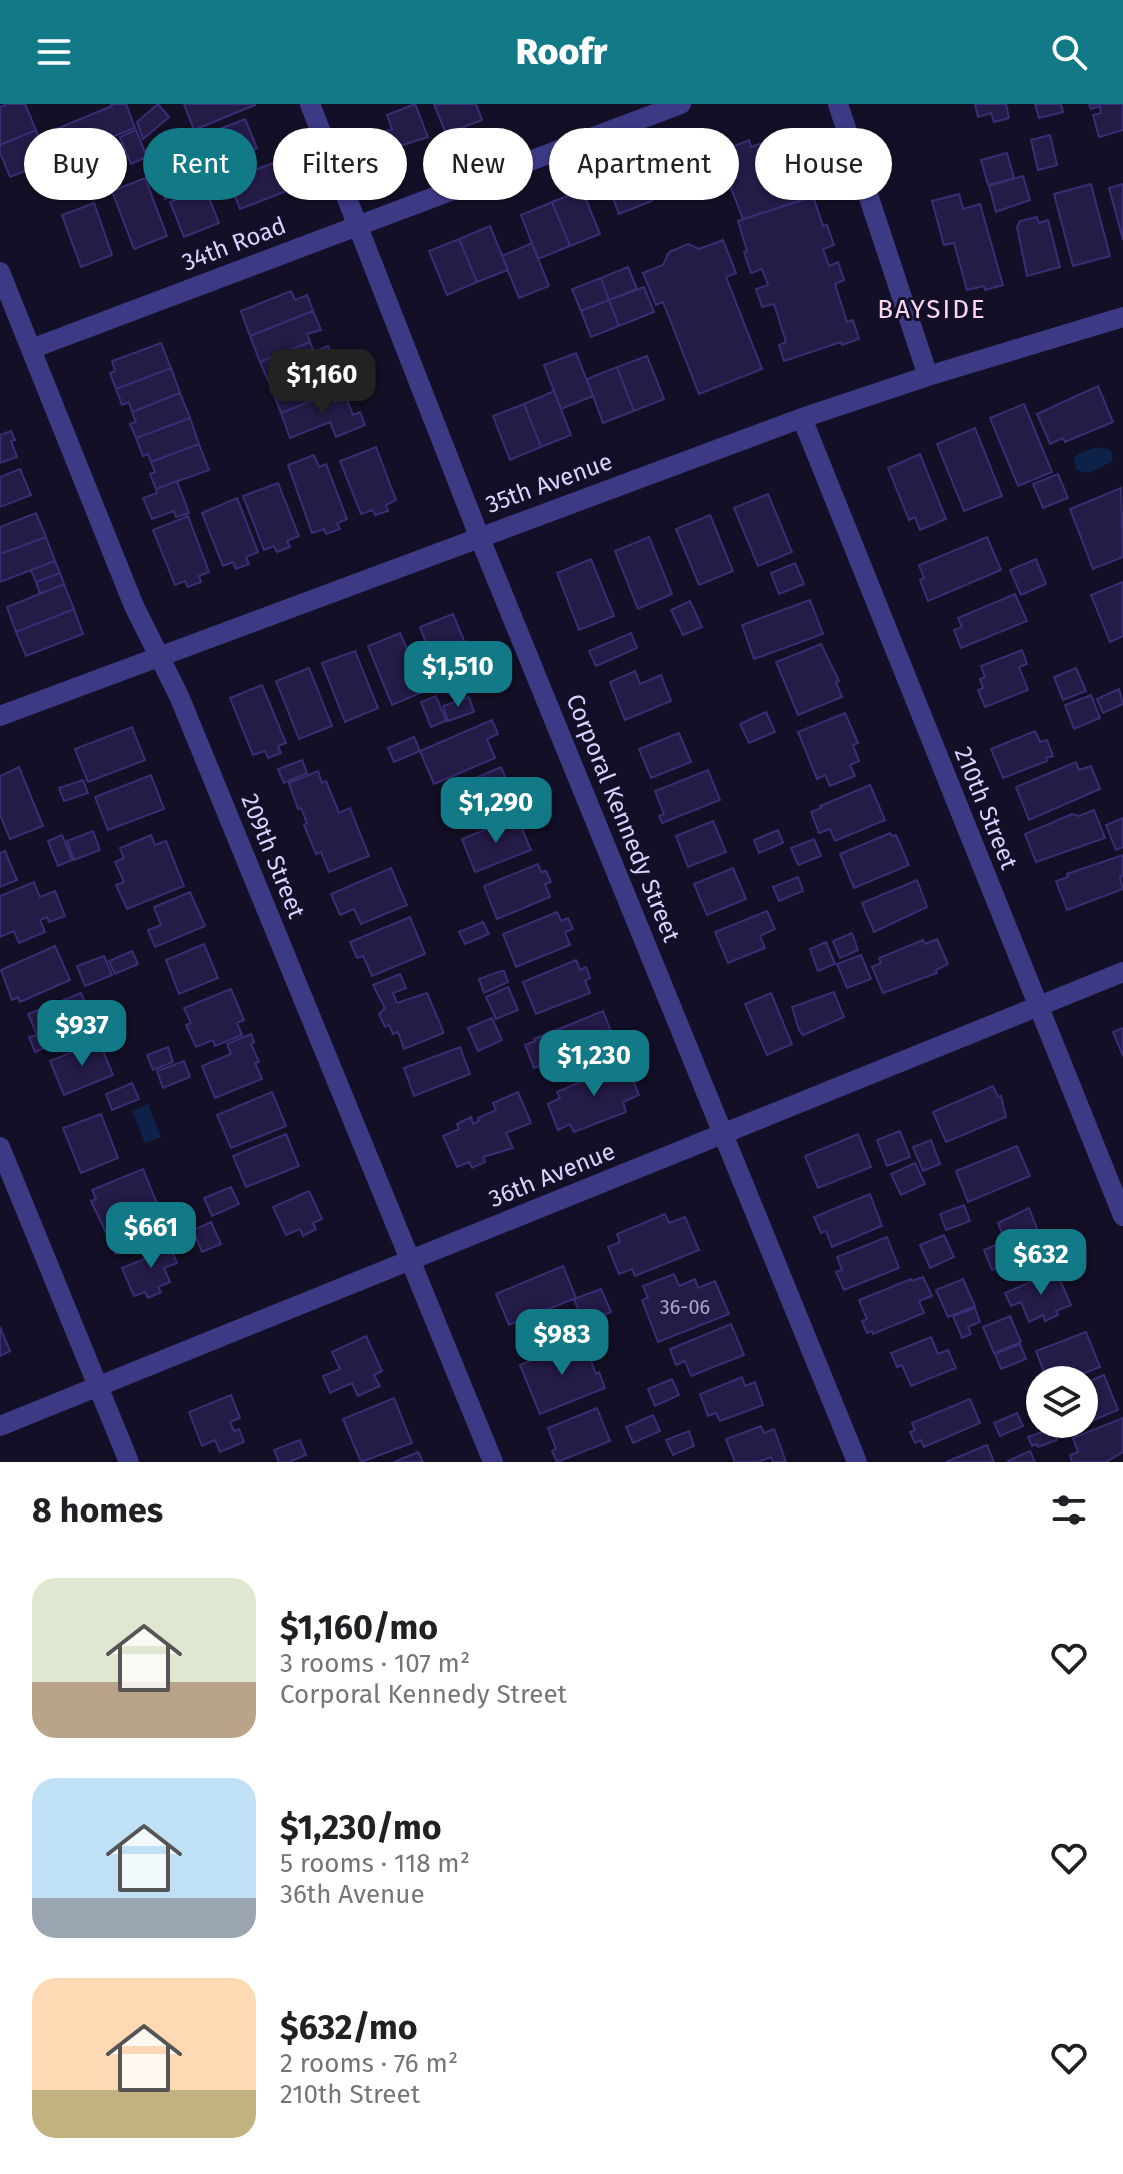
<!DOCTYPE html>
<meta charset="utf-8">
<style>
:root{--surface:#fff;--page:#f2f2f2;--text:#202124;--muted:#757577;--accent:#127987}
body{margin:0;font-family:"Fira Sans",sans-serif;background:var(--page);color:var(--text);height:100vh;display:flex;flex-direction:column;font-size:30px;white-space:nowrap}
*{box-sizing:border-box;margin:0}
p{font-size:26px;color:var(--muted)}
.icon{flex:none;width:44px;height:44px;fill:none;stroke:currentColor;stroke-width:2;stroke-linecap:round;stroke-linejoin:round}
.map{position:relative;height:1358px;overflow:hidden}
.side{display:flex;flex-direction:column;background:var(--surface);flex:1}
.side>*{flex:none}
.banner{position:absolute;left:24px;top:24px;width:1076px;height:72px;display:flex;gap:16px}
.controls{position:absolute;left:1026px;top:1262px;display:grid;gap:16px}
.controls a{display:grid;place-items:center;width:72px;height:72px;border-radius:50%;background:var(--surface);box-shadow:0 2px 6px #0004;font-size:40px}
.price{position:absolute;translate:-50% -68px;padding:0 18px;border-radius:16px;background:var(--accent);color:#fff;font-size:26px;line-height:52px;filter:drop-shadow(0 2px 4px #0008)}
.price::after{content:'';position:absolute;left:50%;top:48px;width:24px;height:18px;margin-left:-12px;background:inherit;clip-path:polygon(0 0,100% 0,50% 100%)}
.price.on{background:#222;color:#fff}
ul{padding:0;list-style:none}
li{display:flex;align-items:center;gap:24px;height:200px;padding:0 32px}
li span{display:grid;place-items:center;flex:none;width:224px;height:160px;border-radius:24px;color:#555}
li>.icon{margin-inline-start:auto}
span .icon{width:96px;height:96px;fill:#fffc;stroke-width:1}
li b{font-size:34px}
h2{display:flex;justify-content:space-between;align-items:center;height:96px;padding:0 32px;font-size:34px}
.chip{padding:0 28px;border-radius:36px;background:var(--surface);box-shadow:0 2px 6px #0004;font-size:28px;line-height:72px}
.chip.on{background:var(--accent);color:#fff}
header{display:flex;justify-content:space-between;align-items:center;height:104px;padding:0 32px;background:var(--accent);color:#fff;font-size:36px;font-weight:800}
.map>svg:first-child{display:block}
.water{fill:#0c2248}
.building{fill:#241b47;stroke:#3b2d73;stroke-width:2}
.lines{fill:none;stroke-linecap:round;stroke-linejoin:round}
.minor{stroke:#3d3a85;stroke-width:20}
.labels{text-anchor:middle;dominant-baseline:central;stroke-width:6;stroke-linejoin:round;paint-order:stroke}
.number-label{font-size:20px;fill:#aca6d1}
.street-label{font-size:24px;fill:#d9d4ff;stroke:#130f26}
.neighbourhood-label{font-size:26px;letter-spacing:2px;fill:#ffd6f0;stroke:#130f26}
</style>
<header><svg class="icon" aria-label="menu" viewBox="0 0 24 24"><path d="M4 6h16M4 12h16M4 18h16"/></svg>Roofr<svg class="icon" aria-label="search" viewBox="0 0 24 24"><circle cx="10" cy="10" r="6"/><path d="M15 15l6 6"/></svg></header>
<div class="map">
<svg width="1123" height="1358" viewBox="0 0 1123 1358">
<rect width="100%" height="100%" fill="#130f26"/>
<path class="water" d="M1098 343 1110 346 1113 352 1112 358 1088 369 1076 366 1074 354 1079 349Z
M148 1000 161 1033 145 1039 132 1007Z"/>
<path class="building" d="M7 0H25L36 26 0 41V3Z
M111 0H126L135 24 64 52 54 26 112 2Z
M158 0 169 13 143 35 137 18Z
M184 0H255V1L194 26Z
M415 0 428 33 387 46 380 29 392 25 387 11Z
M434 0H476L482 16 446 30Z
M975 0H1006L1009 14 994 18 991 9 978 13Z
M1035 0H1061L1063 8 1039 14Z
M1089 0H1123V26L1099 33 1093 11 1101 9 1100 2 1091 5Z
M245 15 257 44 201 67 189 37Z
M36 26 48 58 10 73 0 48V41Z
M136 26 147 53 131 60 120 33Z
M787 31 793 47 799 45 803 57 796 59 806 95 743 115 729 79 722 82 712 51 749 36 751 43Z
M1050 31 1057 61 1038 66 1031 36Z
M87 45 97 68 59 84 49 61Z
M1007 49 1014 74 988 81 981 56Z
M281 56 292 85 240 105 229 76Z
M637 58 652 97 619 110 604 71Z
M182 62 190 86 165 95 157 70Z
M1023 72 1030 96 996 108 989 82Z
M145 74 167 132 134 145 112 87Z
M1091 80 1110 152 1073 162 1054 90Z
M1123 80V136L1109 84Z
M582 86 600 130 570 142 552 98Z
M196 88 198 93 207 89 219 119 184 133 170 98Z
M959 90 963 105 980 100 1003 181 985 186 984 182 967 186 954 139 944 141 932 97Z
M813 92 823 122 827 121 834 141 823 145 829 162 838 158 844 176 835 180 847 218 853 216 859 235 842 241 841 238 784 257 779 241 786 238 774 200 762 203 756 185 768 181 762 165 751 169 744 148 747 147 738 117Z
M552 98 570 142 538 155 521 111Z
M94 99 112 151 81 163 62 111Z
M1037 113 1039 119 1048 116 1060 163 1027 172 1017 123 1020 117Z
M490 122 508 166 477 178 459 135Z
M459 135 477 178 447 191 429 147Z
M723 136 736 169 726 173 762 265 699 290 663 198 656 201 643 169 663 161 669 148 688 140 699 145Z
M532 139 549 182 519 194 502 152Z
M628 163 637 185 609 196 601 174Z
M601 174 609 196 581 207 572 185Z
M644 183 654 208 619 222 609 196Z
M291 187 295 196 307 191 313 207 250 232 241 207Z
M609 196 619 222 591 233 581 207Z
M313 207 321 226 307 230 310 238 260 258 250 232Z
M310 238 314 248 328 242 334 259 271 283 260 258Z
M161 239 171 264 116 285 110 269 115 267 112 257Z
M576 249 593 292 561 305 544 261Z
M647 252 664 295 634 307 617 263Z
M334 259 340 275 327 280 331 289 281 309 271 283Z
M617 263 634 307 603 319 587 275Z
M171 264 180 289 132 308 129 298 122 301 116 285Z
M1098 282 1113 318 1065 338 1063 334 1050 340 1037 310Z
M554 287 571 331 541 343 524 300Z
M180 289 190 314 136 334 130 320 136 318 132 308Z
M331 289 334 298 346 293 353 311 360 308 365 321 336 333 330 318 290 334 281 309Z
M524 300 541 343 510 356 493 312Z
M1024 300 1052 368 1018 382 990 314Z
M190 314 199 340 151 358 148 350 143 352 136 334Z
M975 324 1002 392 964 407 937 340Z
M11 327 15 336 11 337 17 353 0 359V331Z
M199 340 209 366 156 385 150 370 155 368 151 358Z
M376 343 396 396 386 401 388 407 375 411 373 406 361 410 340 357Z
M920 350 946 415 920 426 915 413 909 416 888 364Z
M314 351 319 363 326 360 347 415 337 419 340 425 326 430 324 425 312 429 288 361Z
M20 365 31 391 0 403V373Z
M1058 370 1068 394 1043 404 1033 380Z
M177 377 189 409 176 413 174 407 152 415 143 394 157 389 156 385Z
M278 379 299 432 287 437 290 443 277 448 274 442 264 446 243 392Z
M1121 384 1123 453 1093 465 1070 405Z
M768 390 792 448 758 462 734 404Z
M237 394 258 448 246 453 249 460 236 465 233 458 223 462 202 409Z
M36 409 46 433 0 450V423Z
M710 411 733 467 699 481 676 425Z
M188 412 209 468 199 472 201 478 188 483 185 477 175 481 153 426Z
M46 433 55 457 0 478V450Z
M649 433 672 490 638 505 615 447Z
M987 433 1001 466 928 497 920 476 924 474 919 461Z
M591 455 614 512 579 526 557 469Z
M1036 455 1046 480 1021 491 1010 466Z
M55 457 60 469 36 478 31 466Z
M795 459 804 480 779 490 771 469Z
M60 469 64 480 40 490 36 478Z
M1123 478V532L1110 538 1091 491Z
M64 480 74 505 16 528 7 503Z
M1015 490 1027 517 961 544 954 526 962 523 958 514Z
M810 496 823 530 754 555 742 521Z
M690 497 702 523 683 531 671 506Z
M74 505 83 530 26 552 16 528Z
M453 510 477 568 443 582 420 523Z
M400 529 425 587 392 601 368 542Z
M631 529 637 544 596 562 589 547Z
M821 540 839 577 836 578 842 593 798 611 776 558Z
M1022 546 1027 560 1019 563 1028 586 985 603 978 586 983 584 980 575 985 573 981 562Z
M355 547 378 604 345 618 322 559Z
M309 564 332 622 299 635 276 577Z
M1076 564 1086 587 1063 596 1054 573Z
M635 567 640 580 661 571 671 597 625 616 610 578Z
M262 581 286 639 278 642 281 649 268 654 265 647 253 651 230 594Z
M1119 585 1123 600 1103 609 1097 595Z
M1091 591 1100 614 1074 625 1065 601Z
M436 592 446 617 431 623 421 598Z
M469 593 474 608 448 617 443 602Z
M766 608 775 628 749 639 740 620Z
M845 609 858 639 853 641 859 657 850 661 855 672 830 682 825 671 817 675 798 628Z
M492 616 498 630 487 635 495 654 434 680 420 647Z
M132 623 145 656 88 678 75 645Z
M1035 627 1040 638 1047 636 1053 652 1046 654 1047 657 1003 674 991 645Z
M679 629 691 658 651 674 639 645Z
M414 633 420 647 394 658 388 644Z
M302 656 307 669 284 679 278 665Z
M1076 658 1079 666 1091 662 1100 685 1029 716 1016 683Z
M19 663 43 722 10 735 0 711V672Z
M501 663 515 697 457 721 443 688Z
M708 666 720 696 662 719 659 712 664 710 655 687Z
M318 667 322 679 326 677 339 709 350 704 369 752 329 768 321 748 316 750 304 721 307 719 301 704 298 705 289 679Z
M151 671 164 705 108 726 95 693Z
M83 676 88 689 64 697 59 684Z
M870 681 885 716 835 737 830 725 819 729 811 708 821 704 820 702Z
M1094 706 1105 734 1036 758 1025 730 1072 710 1079 712Z
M517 713 531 746 475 768 462 735Z
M1123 714V743L1116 746 1106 721Z
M713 717 726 748 688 763 676 732Z
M778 726 783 739 759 749 754 736Z
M93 727 100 746 74 756 67 737Z
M890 729 892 732 896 731 909 761 854 784 840 750Z
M62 731 72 756 58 762 48 737Z
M151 731 155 741 166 737 184 782 127 805 116 781 124 778 115 758 124 754 120 744Z
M814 735 821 752 798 761 791 744Z
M5 747 17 776 0 783V749Z
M1123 751V772L1120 773 1123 785 1067 806 1056 777 1068 773 1067 770Z
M538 760 541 768 546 767 551 778 545 780 550 793 497 815 484 782Z
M391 764 407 801 361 820 354 805 340 811 331 790Z
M733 764 746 795 707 811 694 780Z
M798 773 803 787 779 797 773 783Z
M917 776 927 803 874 828 862 799Z
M34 778 40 793 55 787 65 812 49 818 47 813 40 816 45 828 19 839 14 827 0 833V792Z
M190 788 205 822 155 843 148 826 161 821 154 803Z
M767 807 775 825 760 832 765 844 728 859 715 828Z
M557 808 561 817 568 814 573 825 565 828 570 841 516 863 503 830Z
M410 813 425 850 372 872 363 852 357 854 350 838Z
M483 818 489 830 465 840 459 828Z
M852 829 858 846 840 854 833 837Z
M937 835 948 860 936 866 937 869 883 889 872 863 881 859 879 854 923 836 925 840Z
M826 838 835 860 818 867 810 845Z
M204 840 218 874 179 890 166 856Z
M55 842 70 876 20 898 18 893 12 896 1 866Z
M132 847 138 860 115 870 109 857Z
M861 851 871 875 847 884 837 860Z
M104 852 112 871 85 882 77 862Z
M576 856 580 866 586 863 590 874 585 877 590 889 536 910 523 878Z
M501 867H504L508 878 484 889 479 875Z
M400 870 406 884 393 889 397 899 427 889 443 927V929L404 945 398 928 393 930 389 921 385 923 379 910 385 904 373 881Z
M508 883 518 906 496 915 486 893Z
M231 885 244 916 237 919 242 931 215 942 213 936 196 943 186 921 191 919 184 904Z
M834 888 844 913 803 931 799 926 792 903Z
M81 889 95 923 35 948 29 933 37 931 28 910Z
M771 889 792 940 767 951 745 900Z
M603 907 611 928 606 930 612 945 548 970 545 960 534 964 525 941 535 937 534 935Z
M492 914 502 936 478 947 468 924Z
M1123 924V952L1113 928Z
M251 930 254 938 251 940 259 958 255 959 262 975 215 994 202 962 231 950 227 940Z
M99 937 113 971 64 991 50 957Z
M168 943 173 958 153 966 147 951Z
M460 943 470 970 414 992 404 964Z
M184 957 190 973 163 984 157 967Z
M600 959 603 968 626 959 639 991 623 998 626 1008 574 1028 570 1020 558 1026 548 1000 560 994 557 988 583 977 579 967Z
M132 979 139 995 112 1006 106 990Z
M993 982 998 993 1001 992 1006 1013 946 1038 933 1008Z
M272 988 286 1022 231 1044 217 1011Z
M518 988 531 1019 506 1029 513 1044 483 1053 485 1058 472 1064 469 1058 457 1063 443 1032 459 1025 457 1020 471 1013 473 1020 479 1017 478 1014 496 1006 493 999Z
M101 1010 118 1054 81 1069 63 1024Z
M900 1027 910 1053 887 1062 877 1036Z
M286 1030 299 1062 246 1083 233 1052Z
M858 1030 871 1063 818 1084 805 1052Z
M931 1036 940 1060 923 1067 913 1043Z
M1017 1042 1030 1072 968 1098 956 1067Z
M915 1059 925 1080 901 1091 891 1070Z
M143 1065 162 1112 135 1123 142 1139 116 1150 91 1097 96 1095 92 1086Z
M231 1083 239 1100 212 1112 204 1094Z
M309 1087 322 1115 313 1119 316 1125 303 1132 300 1125 286 1131 273 1103Z
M870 1090 882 1122 832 1143 826 1127 821 1129 814 1113Z
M964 1101 970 1117 946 1126 940 1110Z
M1029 1104 1046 1148 1028 1155 1026 1151 992 1166 984 1146 1005 1137 998 1119Z
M665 1110 669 1119 685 1113 699 1146 635 1172 632 1165 619 1170 608 1143 620 1138 617 1130Z
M211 1118 221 1140 202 1148 193 1126Z
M944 1131 954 1153 930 1164 920 1141Z
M887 1133 899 1164 844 1186 836 1168 842 1166 837 1153Z
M167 1135 177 1159 164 1164 170 1178 158 1183 161 1188 148 1194 145 1188 134 1192 122 1164 147 1154 143 1145Z
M563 1162 576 1194 509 1221 496 1190Z
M1056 1167 1071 1201 1056 1207 1058 1211 1045 1217 1043 1211 1029 1218 1021 1198 1011 1202 1005 1189Z
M674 1170 679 1182 695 1175 698 1184 715 1177 729 1210 658 1238 642 1196 648 1194 643 1182Z
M923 1173 932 1192 919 1197 924 1209 873 1230 872 1227 867 1229 862 1217 867 1215 859 1196 911 1175 912 1177Z
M963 1175 975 1202 948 1213 936 1186Z
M601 1185 611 1208 584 1219 574 1195Z
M975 1204 980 1218 968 1223 971 1230 962 1234 953 1212Z
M1010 1212 1021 1238 994 1249 983 1223Z
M731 1220 744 1251 691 1272 685 1257 676 1261 670 1245Z
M0 1223 10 1247 0 1252Z
M1086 1228 1100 1263 1067 1276H1047L1036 1247Z
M366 1232 382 1267 374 1271 380 1282 358 1292 352 1279 330 1289 323 1272 340 1265 332 1248Z
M931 1233 938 1250 948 1246 956 1264 911 1282 902 1261 897 1263 891 1249Z
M583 1236 596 1270 599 1268 605 1284 540 1310 520 1261Z
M1020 1240 1026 1255 1001 1265 995 1250Z
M1104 1271 1118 1306 1084 1320V1279Z
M742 1273 745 1282 755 1278 763 1301 720 1317 716 1309 708 1312 700 1290Z
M672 1275 679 1291 655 1302 648 1285Z
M231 1291 240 1314 230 1318 234 1327 239 1325 244 1338 220 1348 215 1336 202 1342 189 1308Z
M394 1294 412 1339 361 1358 343 1315Z
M970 1295 980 1319 924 1343 921 1336 915 1339 910 1328 915 1326 912 1319Z
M597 1304 610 1337 557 1358 552 1347 556 1345 548 1324Z
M1017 1309 1023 1322 1000 1332 994 1319Z
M653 1311 660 1327 633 1339 626 1323Z
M1123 1314V1348L1106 1358H1072L1070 1351 1078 1348 1073 1334Z
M761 1322 764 1329 774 1325 786 1358H773L771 1353 758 1358H735L726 1335Z
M1053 1324 1057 1336 1038 1343 1037 1340 1032 1342 1028 1333Z
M689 1327 694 1342 673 1351 666 1336Z
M300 1336 306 1351 289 1358H279L274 1346Z
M987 1341 994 1358H946Z
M1030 1347 1035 1358H1009L1008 1357Z
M418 1348 423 1358H394Z"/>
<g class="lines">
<path class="minor" d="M310 0 479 432 857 1358
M838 0 928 272
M0 168 134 502 179 592 493 1358
M31 245 681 0
M802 314 1123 1112
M0 612 802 314 928 272 1123 213
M0 1043 129 1358
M0 1322 1123 868"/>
</g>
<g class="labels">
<g class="number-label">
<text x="685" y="1203">36-06</text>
</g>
<g class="street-label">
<text transform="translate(234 140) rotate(-21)">34th Road</text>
<text transform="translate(549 379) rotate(-20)">35th Avenue</text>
<text transform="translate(986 704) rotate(68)">210th Street</text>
<text transform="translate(623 714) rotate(68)">Corporal Kennedy Street</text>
<text transform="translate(273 752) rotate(68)">209th Street</text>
<text transform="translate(552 1071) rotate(-22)">36th Avenue</text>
</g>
<g class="neighbourhood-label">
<text x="932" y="205">BAYSIDE</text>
</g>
</g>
</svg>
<div class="controls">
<a><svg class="icon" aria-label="layers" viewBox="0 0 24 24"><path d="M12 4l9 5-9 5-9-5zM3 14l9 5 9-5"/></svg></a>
</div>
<b class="price on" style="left:322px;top:313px">$1,160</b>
<b class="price" style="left:458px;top:605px">$1,510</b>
<b class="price" style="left:496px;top:741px">$1,290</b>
<b class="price" style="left:82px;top:964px">$937</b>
<b class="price" style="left:594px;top:994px">$1,230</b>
<b class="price" style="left:151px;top:1166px">$661</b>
<b class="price" style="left:1041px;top:1193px">$632</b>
<b class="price" style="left:562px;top:1273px">$983</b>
<div class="banner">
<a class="chip">Buy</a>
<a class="chip on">Rent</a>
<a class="chip">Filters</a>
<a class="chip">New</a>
<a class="chip">Apartment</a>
<a class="chip">House</a>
</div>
</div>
<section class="side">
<h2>8 homes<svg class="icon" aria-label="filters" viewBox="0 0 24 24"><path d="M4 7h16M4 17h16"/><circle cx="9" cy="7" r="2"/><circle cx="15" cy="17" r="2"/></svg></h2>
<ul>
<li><span style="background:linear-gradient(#dfe7d0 65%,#b9a48a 0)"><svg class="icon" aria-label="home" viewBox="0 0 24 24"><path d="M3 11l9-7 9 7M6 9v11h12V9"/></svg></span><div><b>$1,160/mo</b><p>3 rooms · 107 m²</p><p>Corporal Kennedy Street</p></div><svg class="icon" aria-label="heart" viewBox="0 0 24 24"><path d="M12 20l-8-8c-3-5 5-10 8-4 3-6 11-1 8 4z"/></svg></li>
<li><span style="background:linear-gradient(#bfe0f5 75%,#9aa5b1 0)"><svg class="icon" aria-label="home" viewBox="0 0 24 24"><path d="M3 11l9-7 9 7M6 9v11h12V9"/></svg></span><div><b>$1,230/mo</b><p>5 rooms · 118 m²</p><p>36th Avenue</p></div><svg class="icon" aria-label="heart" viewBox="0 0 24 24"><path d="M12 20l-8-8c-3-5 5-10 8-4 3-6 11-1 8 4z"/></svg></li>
<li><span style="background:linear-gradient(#ffd9b3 70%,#c2b280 0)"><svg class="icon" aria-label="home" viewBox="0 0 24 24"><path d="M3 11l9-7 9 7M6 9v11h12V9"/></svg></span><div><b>$632/mo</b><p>2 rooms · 76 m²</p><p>210th Street</p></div><svg class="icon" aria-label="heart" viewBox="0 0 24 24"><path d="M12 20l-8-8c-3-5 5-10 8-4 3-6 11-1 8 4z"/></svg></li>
</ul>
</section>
